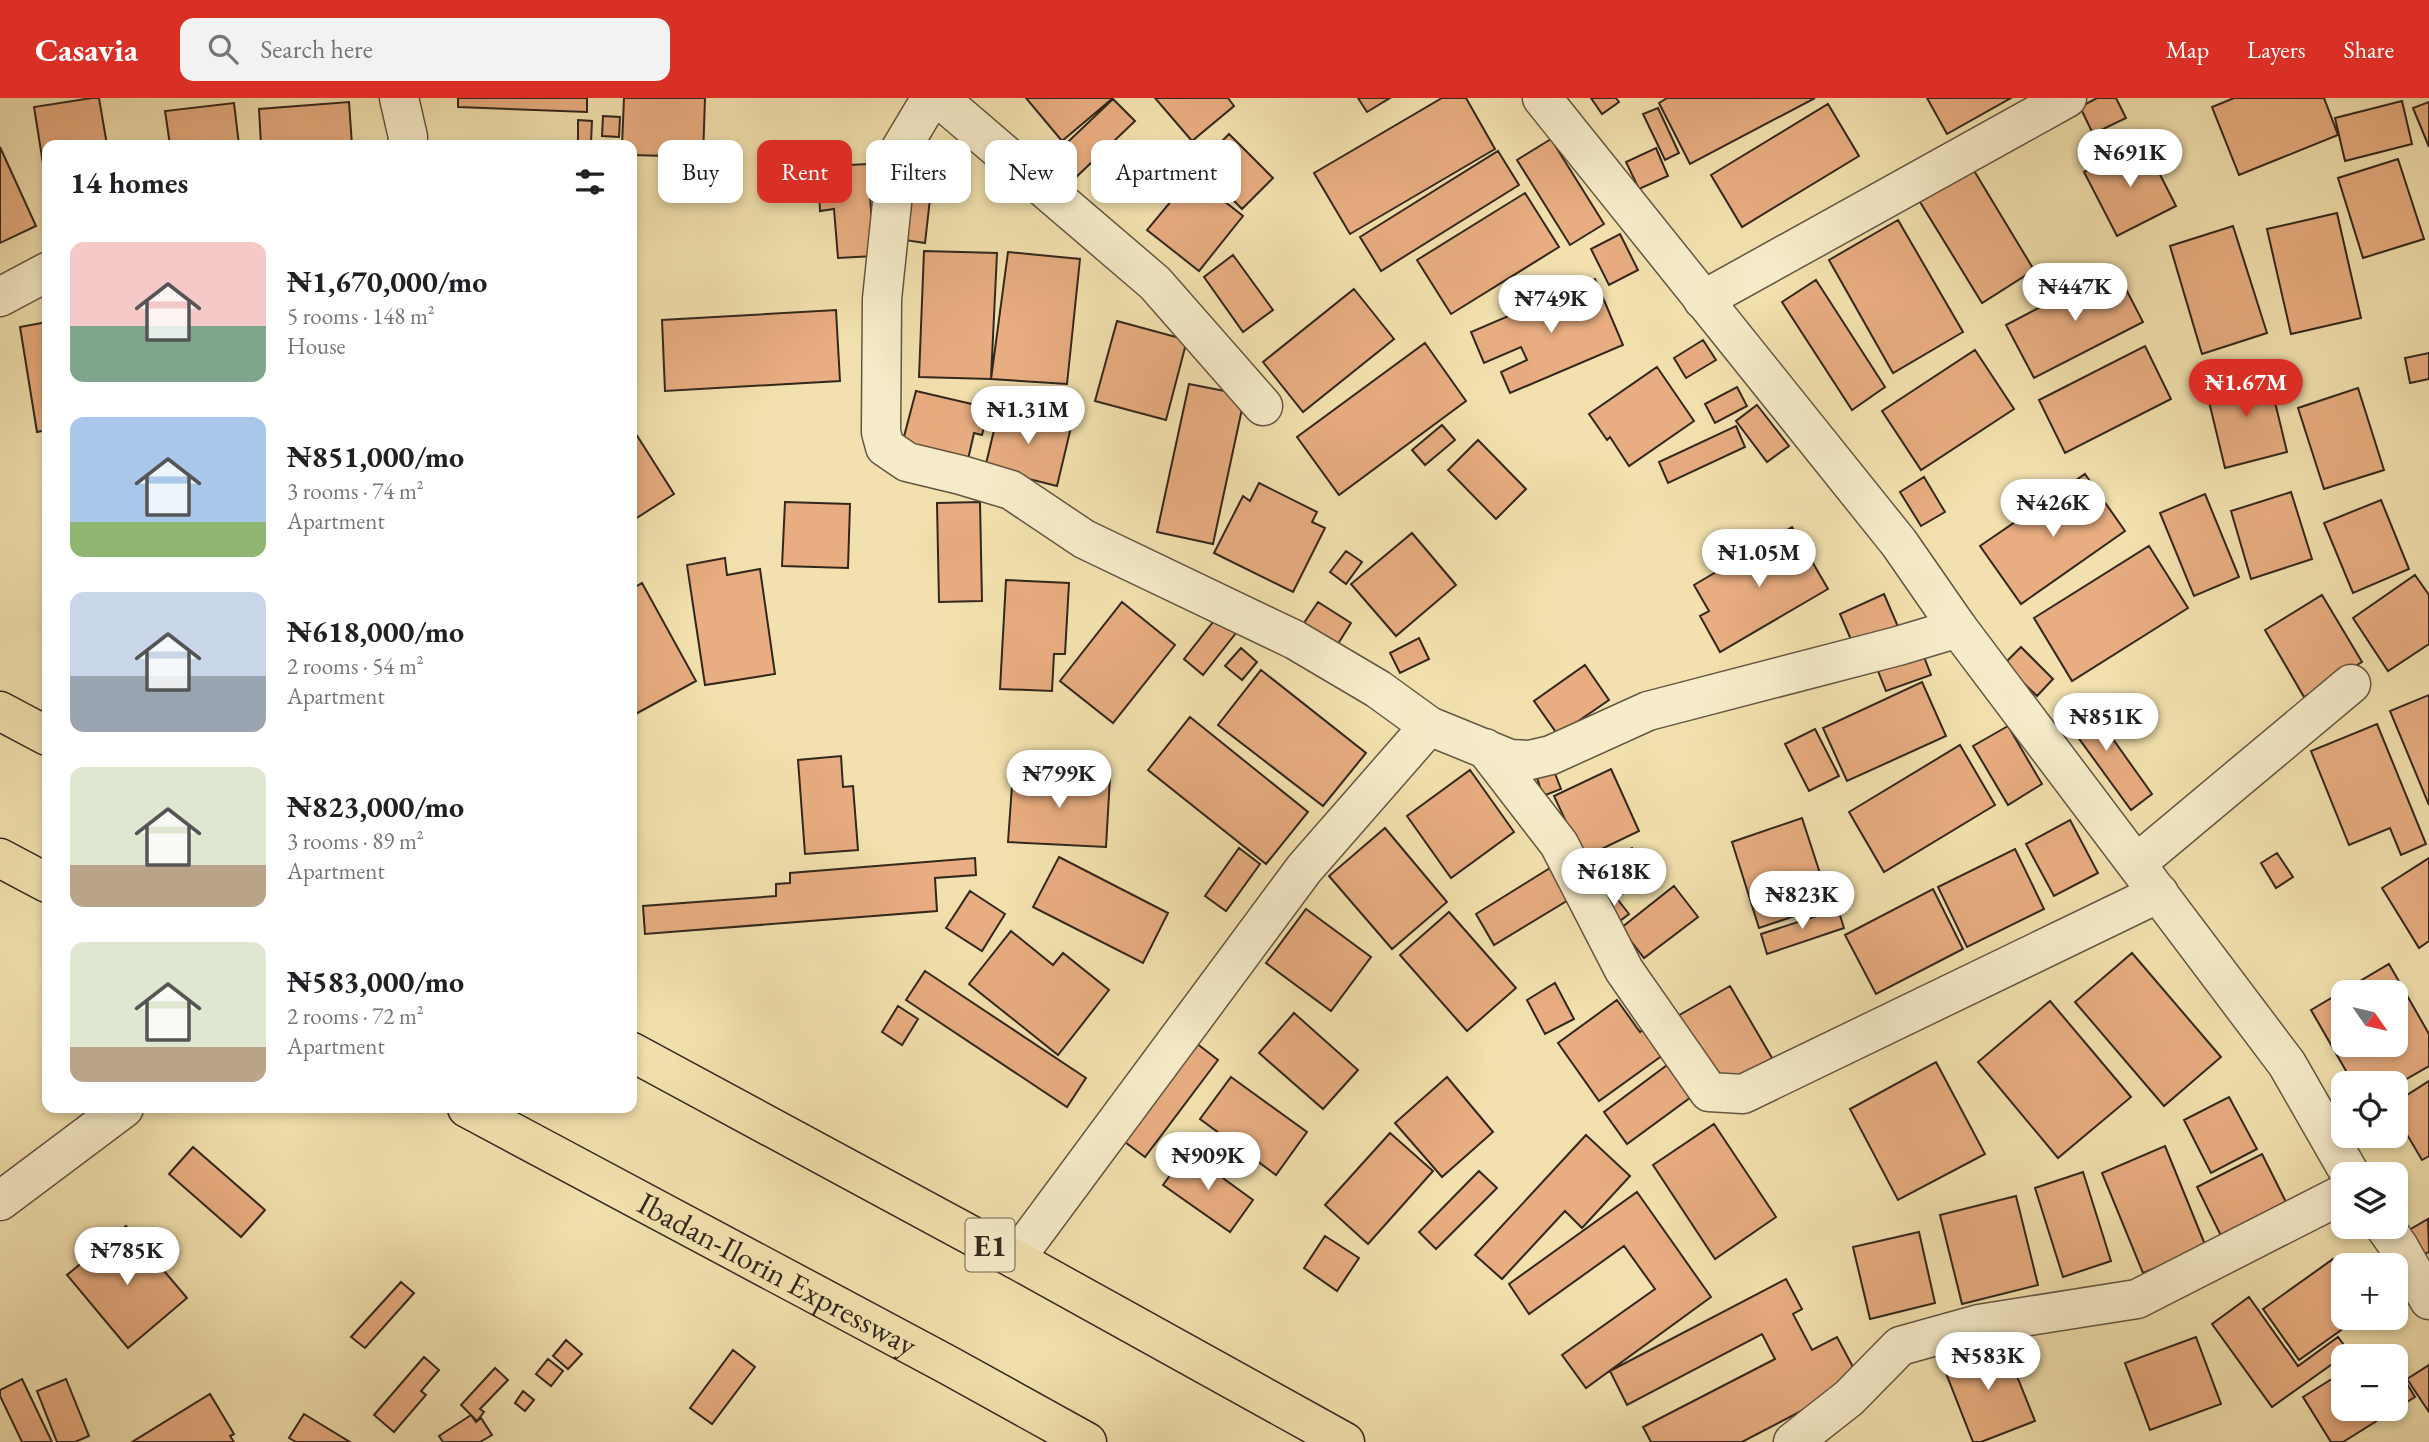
<!DOCTYPE html>
<meta charset="utf-8">
<style>
:root{--surface:#fff;--page:#f2f2f2;--text:#202124;--muted:#757577;--accent:#d93025}
body{margin:0;font-family:"EB Garamond",serif;background:var(--page);color:var(--text);height:100vh;display:flex;flex-direction:column;font-size:26px;white-space:nowrap}
*{box-sizing:border-box;margin:0}
p{font-size:23px;color:var(--muted)}
.icon{flex:none;width:38px;height:38px;fill:none;stroke:currentColor;stroke-width:2;stroke-linecap:round;stroke-linejoin:round}
.map{position:relative;flex:1;overflow:hidden}
.details{position:absolute;left:42px;top:42px;width:595px;height:973px;display:flex;flex-direction:column;background:var(--surface);border-radius:14px;box-shadow:0 4px 10px #0003}
.details>*{flex:none}
.hud{position:absolute;left:658px;top:42px;width:665px;height:63px;display:flex;gap:14px}
.needle{width:46px;rotate:124deg}
.tools{position:absolute;left:2331px;top:882px;display:grid;gap:14px}
.tools a{display:grid;place-items:center;width:77px;height:77px;border-radius:14px;background:var(--surface);box-shadow:0 4px 10px #0003;font-size:35px}
.price{position:absolute;translate:-50% -60px;padding:0 16px;border-radius:24px;background:#fff;color:#222;font-size:23px;line-height:46px;filter:drop-shadow(0 2px 4px #0008)}
.price::after{content:'';position:absolute;left:50%;top:42px;width:21px;height:16px;margin-left:-10px;background:inherit;clip-path:polygon(0 0,100% 0,50% 100%)}
.price.current{background:var(--accent);color:#fff}
ul{padding:0;list-style:none}
li{display:flex;align-items:center;gap:21px;height:175px;padding:0 28px}
li span{display:grid;place-items:center;flex:none;width:196px;height:140px;border-radius:14px;color:#555}
li>.icon{margin-inline-start:auto}
span .icon{width:84px;height:84px;fill:#fffc;stroke-width:1}
li b{font-size:30px}
h2{display:flex;justify-content:space-between;align-items:center;height:84px;padding:0 28px;font-size:30px}
.pill{padding:0 24px;border-radius:14px;background:var(--surface);box-shadow:0 4px 10px #0003;font-size:24px;line-height:63px}
.pill.current{background:var(--accent);color:#fff}
header{display:flex;align-items:center;gap:42px;box-sizing:border-box;height:98px;padding:0 35px;background:var(--accent);color:#fff}
header strong{font-size:33px}
nav{display:flex;gap:38px;margin-inline-start:auto;font-size:24px}
.search{width:490px;height:63px;background:var(--page);display:flex;align-items:center;gap:18px;box-sizing:border-box;padding:0 24px;border-radius:14px;color:var(--muted);font-size:26px}
.map>svg:first-child{display:block}
.building{fill:#e8ad80;stroke:#32271e;stroke-width:2;fill-rule:evenodd}
.lines{fill:none;stroke-linecap:round;stroke-linejoin:round}
.minor-casing{stroke:#625642;stroke-width:41}
.tertiary-casing{stroke:#625642;stroke-width:41}
.motorway-casing{stroke:#32271e;stroke-width:41}
.minor{stroke:#f7ecca;stroke-width:38}
.tertiary{stroke:#f7ecca;stroke-width:38}
.motorway{stroke:#f2e1ae;stroke-width:38}
.labels{text-anchor:middle;dominant-baseline:central;stroke-width:7;stroke-linejoin:round;paint-order:stroke}
.shield{fill:#f7ecca;stroke:#6d6252;stroke-width:2}
.shield-label{font-size:30px;font-weight:bold;fill:#32271e}
.street-label{font-size:32px;fill:#32271e;stroke:#f7ecca}
</style>
<header>
<strong>Casavia</strong>
<div class="search"><svg class="icon" aria-label="search" viewBox="0 0 24 24"><circle cx="10" cy="10" r="6"/><path d="M15 15l6 6"/></svg>Search here</div>
<nav><a>Map</a><a>Layers</a><a>Share</a></nav>
</header>
<div class="map">
<svg width="2429" height="1344" viewBox="0 0 2429 1344">
<rect width="100%" height="100%" fill="#f2e1ae"/>
<filter id="stains"><feTurbulence type="fractalNoise" baseFrequency=".00286" numOctaves="4"/><feColorMatrix values="0 0 0 0 .2 0 0 0 0 .09 0 0 0 0 .02 0 0 0 .5 -.17"/></filter>
<radialGradient id="worn" r=".72"><stop offset=".6" stop-color="#630" stop-opacity="0"/><stop offset="1" stop-color="#630" stop-opacity=".3"/></radialGradient>
<path class="building" d="M92 0H99L107 47H47L45 78 34 9Z
M458 0H587V14L458 9Z
M624 0H705L703 59 632 57V47H622Z
M1026 0H1113L1062 43Z
M1155 0H1228L1234 8 1192 43Z
M1358 0H1390L1367 14Z
M1442 0H1466L1495 51 1350 136 1314 75Z
M1591 0H1616L1619 4 1602 16Z
M1667 0H1815L1690 66 1659 5Z
M1927 0H2011L1947 36Z
M2097 0H2116L2126 20 2093 36 2080 9Z
M2234 0H2324L2338 37 2239 77 2212 9Z
M1113 1 1135 23 1072 83 1051 60Z
M2402 3 2412 46 2345 63 2335 20Z
M349 4 352 47H261L259 11Z
M2429 4V49L2413 10Z
M234 5 239 47H170L165 13Z
M1828 6 1859 58 1742 129 1711 77Z
M1658 10 1679 55 1665 62 1643 16Z
M603 18 620 19 619 39 602 38Z
M578 22 592 23 591 44 578 43Z
M1229 36 1273 80 1242 111 1199 67Z
M1551 41 1604 126 1570 147 1517 62Z
M522 43 587 46 522 47Z
M2143 43 2176 108 2117 138 2084 74Z
M0 49 36 128 0 145Z
M1656 50 1668 78 1639 91 1626 64Z
M1498 53 1519 87 1381 173 1360 139Z
M2398 61 2424 141 2363 160 2338 80Z
M868 66 874 158 838 160 834 111 820 113 819 91H833L831 68Z
M1973 71 2034 172 1982 205 1920 104Z
M1192 78 1243 118 1199 173 1147 132Z
M912 90 931 92 925 145 905 142Z
M1525 95 1559 149 1451 216 1417 162Z
M2337 115 2361 220 2291 236 2267 131Z
M1898 122 1963 234 1893 275 1829 162Z
M2233 128 2267 235 2202 256 2170 148Z
M1620 136 1638 172 1609 187 1591 151Z
M924 153 997 155 991 281 919 279Z
M1008 154 1080 161 1067 286 991 281Z
M1233 157 1273 212 1243 234 1204 179Z
M2115 170 2143 224 2034 280 2006 227Z
M1595 181 1623 247 1510 295 1501 274 1527 262 1521 249 1484 265 1471 234Z
M1816 182 1885 289 1852 312 1782 204Z
M1354 191 1394 241 1303 314 1263 264Z
M836 212 840 283 665 293 662 222Z
M1117 223 1187 242 1166 322 1095 303Z
M47 224V332L37 334 20 229Z
M1703 242 1716 262 1686 280 1674 260Z
M1425 245 1466 303 1339 397 1297 339Z
M2145 248 2171 301 2065 355 2039 302Z
M1975 252 2014 311 1921 372 1882 313Z
M2429 255V281L2410 285 2405 260Z
M1657 269 1694 323 1629 368 1610 339 1607 342 1589 316Z
M2267 271 2287 354 2225 370 2205 287Z
M1189 286 1245 297 1213 446 1157 434Z
M1737 289 1747 308 1715 325 1705 306Z
M2358 290 2384 372 2324 391 2298 310Z
M916 293 989 310 982 337 974 335 967 366 901 350Z
M1000 307 1072 325 1057 388 985 370Z
M1757 307 1789 348 1767 364 1736 323Z
M1442 327 1455 342 1425 367 1412 352Z
M1736 328 1745 349 1668 385 1659 364Z
M636 336 674 396 632 423V339Z
M1478 342 1526 391 1496 421 1448 372Z
M2085 376 2125 433 2021 506 1980 448Z
M1924 379 1945 414 1921 428 1900 394Z
M1259 385 1317 414 1312 424 1325 430 1293 494 1214 455 1243 398 1250 403Z
M2291 394 2312 461 2251 481 2231 413Z
M2205 396 2239 479 2194 498 2160 415Z
M2381 402 2409 471 2353 495 2324 425Z
M785 404 850 406 848 470 782 468Z
M980 404 982 503 939 504 937 405Z
M1792 429 1828 491 1720 554 1700 518 1709 513 1694 487Z
M1412 435 1456 487 1396 538 1351 486Z
M2149 448 2188 510 2072 583 2034 520Z
M1346 453 1362 464 1346 486 1330 474Z
M725 460 727 477 760 471 775 576 705 587 687 467Z
M2415 477 2429 497V546L2388 573 2353 520Z
M1006 482 1069 485 1065 556H1054L1052 593 1000 591Z
M642 485 696 583 632 618V491Z
M1884 496 1899 531 1855 551 1840 516Z
M2322 497 2362 564 2304 599 2265 532Z
M1122 504 1175 547 1113 625 1060 583Z
M1318 504 1351 525 1336 549 1302 528Z
M1217 519 1236 535 1203 577 1184 561Z
M1419 540 1429 561 1400 575 1390 555Z
M2021 549 2053 581 2037 598 2004 566Z
M1241 550 1257 564 1242 582 1225 568Z
M1921 551 1931 577 1886 593 1876 568Z
M1585 567 1609 602 1558 637 1534 603Z
M1261 572 1366 655 1323 708 1218 627Z
M1922 584 1946 638 1847 683 1823 630Z
M2429 597V707L2390 613Z
M2083 599 2152 696 2131 712 2061 616Z
M1190 619 1308 714 1266 766 1148 672Z
M2377 626 2426 746 2401 757 2390 730 2349 747 2311 653Z
M2008 628 2042 686 2008 707 1973 648Z
M1815 631 1839 678 1809 693 1785 646Z
M1960 647 1995 707 1884 774 1849 714Z
M841 658 843 689 853 688 858 752 805 756 798 662Z
M1552 668 1561 691 1543 698 1535 674Z
M1611 671 1639 733 1583 760 1554 698Z
M1470 672 1514 734 1451 780 1407 718Z
M1013 674 1110 679 1106 749 1008 744Z
M1802 720 1830 806 1759 830 1732 744Z
M2070 722 2098 775 2054 798 2026 746Z
M1385 730 1447 804 1392 851 1329 778Z
M1239 750 1260 766 1226 813 1205 798Z
M1632 750 1648 782 1620 797 1604 764Z
M2015 751 2044 811 1967 849 1938 789Z
M2277 755 2293 779 2276 790 2261 765Z
M1059 759 1168 815 1143 865 1033 809Z
M975 760 976 777 935 780 937 813 645 836 643 808 776 798V786L790 785V775Z
M2429 760V843L2419 850 2382 790Z
M1550 770 1570 801 1494 847 1476 816Z
M1674 788 1698 819 1644 860 1621 830Z
M1933 791 1963 851 1876 896 1845 837Z
M970 793 1005 816 982 853 946 830Z
M1611 793 1629 816 1616 826 1598 803Z
M1306 811 1371 859 1331 913 1266 865Z
M1838 811 1844 830 1767 856 1761 836Z
M1449 814 1516 890 1467 933 1400 857Z
M1011 833 1053 867 1063 855 1109 892 1058 957 969 886Z
M2132 855 2221 959 2164 1008 2075 904Z
M2389 866 2429 936V968L2396 987V985H2353L2311 912ZM2343 894H2396V947H2343Z
M925 873 1086 980 1067 1009 906 902Z
M1555 885 1574 921 1545 936 1527 902Z
M1730 888 1772 960 1716 993 1674 920Z
M1617 902 1640 934 1655 923 1674 949 1599 1003 1558 945Z
M2050 903 2131 999 2058 1060 1978 964Z
M898 908 918 921 902 947 882 934Z
M1294 915 1358 972 1323 1011 1259 955Z
M1187 938 1218 962 1145 1059 1113 1035Z
M1678 959 1702 991 1627 1046 1604 1014Z
M1936 964 1985 1056 1898 1102 1850 1011Z
M1231 979 1307 1034 1276 1077 1200 1021Z
M1447 979 1493 1034 1442 1079 1395 1025Z
M2429 983V1058L2422 1062 2396 1018V1004Z
M2229 999 2257 1051 2211 1075 2184 1022Z
M1714 1026 1776 1119 1715 1161 1653 1067Z
M1390 1035 1433 1073 1368 1146 1325 1107Z
M1586 1037 1630 1078 1582 1130 1565 1113 1502 1181 1475 1157Z
M2165 1048 2206 1149 2143 1175 2102 1075Z
M193 1049 265 1112 241 1139 169 1076Z
M1187 1054 1253 1102 1230 1134 1163 1087Z
M2262 1056 2291 1114 2225 1146 2197 1089Z
M1479 1073 1497 1090 1436 1151 1419 1134Z
M2083 1074 2111 1163 2063 1179 2035 1090Z
M1637 1094 1711 1199 1586 1290 1562 1257 1655 1191 1624 1148 1529 1216 1509 1186Z
M2016 1098 2038 1187 1962 1206 1940 1117Z
M2428 1121 2429 1154 2425 1156 2409 1132Z
M126 1128 187 1200 128 1250 67 1177Z
M1919 1134 1935 1205 1870 1221 1853 1149Z
M1325 1138 1359 1160 1337 1193 1304 1170Z
M2333 1161 2343 1176V1220H2358L2299 1262 2263 1211Z
M1786 1181 1802 1211 1793 1216 1812 1252 1837 1239 1860 1282 1742 1344H1651L1643 1329 1775 1261 1762 1236 1627 1307 1610 1273Z
M401 1184 414 1195 365 1250 351 1239Z
M2249 1199 2298 1268 2338 1239 2349 1254 2272 1309 2212 1226Z
M2196 1239 2221 1306 2150 1332 2125 1265Z
M2002 1241 2035 1323 1981 1344H1973L1942 1265Z
M566 1242 582 1256 568 1271 553 1258Z
M733 1252 755 1269 712 1326 690 1310Z
M424 1259 439 1272 421 1293 426 1297 394 1334 374 1317Z
M548 1261 563 1273 551 1288 536 1276Z
M2429 1267V1314L2407 1281Z
M2396 1268 2415 1299 2343 1344H2331L2303 1299 2343 1274V1311H2396Z
M495 1270 508 1282 480 1311 484 1314 477 1323 461 1307Z
M22 1281 52 1344H22L0 1298V1292Z
M66 1281 89 1338 75 1344H57L37 1293Z
M523 1293 534 1302 525 1313 515 1305Z
M210 1296 234 1336 230 1338 234 1344H132Z
M304 1316 350 1344H296L289 1340Z
M471 1317 476 1324 481 1320 492 1337 480 1344H443L439 1338Z"/>
<g class="lines">
<g class="minor-casing">
<path id="minor" d="M399 0 408 39 407 47
M931 0 897 57 882 201 881 334 885 349 907 364 961 377 1011 392 1084 441 1295 542 1378 591 1429 628 1510 661 1530 662 1551 657 1648 613 1898 548 1958 530
M939 0 1155 185 1263 308
M0 199 47 174
M1703 202 2067 0
M1485 650 1559 746 1624 872 1709 994 1743 996 2159 795
M2137 765 2351 586
M0 1103 124 1010
M1015 1161 1304 771 1429 628
M1793 1344 1849 1300 1900 1248 1979 1226 2137 1201 2343 1096"/>
</g>
<g class="tertiary-casing">
<path id="tertiary" d="M1542 0 1899 445 1958 530 2287 966 2350 1076
M2385 1129 2399 1149 2429 1202"/>
</g>
<g class="motorway-casing">
<g id="motorway">
<path d="M0 613 47 638"/>
<path d="M0 760 47 785"/>
<path d="M632 954 1015 1161 1345 1344"/>
<path id="s1" d="M467 1010 948 1267 1087 1344"/>
</g>
</g>
<use href="#minor" class="minor"/>
<use href="#tertiary" class="tertiary"/>
<use href="#motorway" class="motorway"/>
</g>
<g class="labels">
<rect class="shield" x="965.5" y="1120.5" width="49" height="53" rx="5"/>
<g class="shield-label">
<text x="990" y="1147">E1</text>
</g>
<g class="street-label">
<text stroke="none"><textPath href="#s1" startOffset="352">Ibadan-Ilorin Expressway</textPath></text>
</g>
</g>
<rect width="100%" height="100%" filter="url(#stains)"/>
<rect width="100%" height="100%" fill="url(#worn)"/>
</svg>
<div class="tools">
<a><svg class="needle" viewBox="-14 -14 28 28"><path d="M0-13l5 13h-10z" fill="#e53935"/><path d="M0 13l5-13h-10z" fill="#757577"/></svg></a>
<a><svg class="icon" aria-label="locate" viewBox="0 0 24 24"><circle cx="12" cy="12" r="6"/><path d="M12 2v4M12 18v4M2 12h4M18 12h4"/></svg></a>
<a><svg class="icon" aria-label="layers" viewBox="0 0 24 24"><path d="M12 4l9 5-9 5-9-5zM3 14l9 5 9-5"/></svg></a>
<a>+</a>
<a>−</a>
</div>
<b class="price" style="left:2130px;top:91px">₦691K</b>
<b class="price" style="left:2075px;top:225px">₦447K</b>
<b class="price" style="left:1551px;top:237px">₦749K</b>
<b class="price current" style="left:2246px;top:321px">₦1.67M</b>
<b class="price" style="left:1028px;top:348px">₦1.31M</b>
<b class="price" style="left:2053px;top:441px">₦426K</b>
<b class="price" style="left:1759px;top:491px">₦1.05M</b>
<b class="price" style="left:2106px;top:655px">₦851K</b>
<b class="price" style="left:1059px;top:712px">₦799K</b>
<b class="price" style="left:1614px;top:810px">₦618K</b>
<b class="price" style="left:1802px;top:833px">₦823K</b>
<b class="price" style="left:1208px;top:1094px">₦909K</b>
<b class="price" style="left:127px;top:1189px">₦785K</b>
<b class="price" style="left:1988px;top:1294px">₦583K</b>
<div class="hud">
<a class="pill">Buy</a>
<a class="pill current">Rent</a>
<a class="pill">Filters</a>
<a class="pill">New</a>
<a class="pill">Apartment</a>
</div>
<section class="details">
<h2>14 homes<svg class="icon" aria-label="filters" viewBox="0 0 24 24"><path d="M4 7h16M4 17h16"/><circle cx="9" cy="7" r="2"/><circle cx="15" cy="17" r="2"/></svg></h2>
<ul>
<li><span style="background:linear-gradient(#f6c9c9 60%,#7fa58c 0)"><svg class="icon" aria-label="home" viewBox="0 0 24 24"><path d="M3 11l9-7 9 7M6 9v11h12V9"/></svg></span><div><b>₦1,670,000/mo</b><p>5 rooms · 148 m²</p><p>House</p></div></li>
<li><span style="background:linear-gradient(#a9c7e8 75%,#8fb573 0)"><svg class="icon" aria-label="home" viewBox="0 0 24 24"><path d="M3 11l9-7 9 7M6 9v11h12V9"/></svg></span><div><b>₦851,000/mo</b><p>3 rooms · 74 m²</p><p>Apartment</p></div></li>
<li><span style="background:linear-gradient(#c9d6e8 60%,#9aa5b1 0)"><svg class="icon" aria-label="home" viewBox="0 0 24 24"><path d="M3 11l9-7 9 7M6 9v11h12V9"/></svg></span><div><b>₦618,000/mo</b><p>2 rooms · 54 m²</p><p>Apartment</p></div></li>
<li><span style="background:linear-gradient(#dfe7d0 70%,#b9a48a 0)"><svg class="icon" aria-label="home" viewBox="0 0 24 24"><path d="M3 11l9-7 9 7M6 9v11h12V9"/></svg></span><div><b>₦823,000/mo</b><p>3 rooms · 89 m²</p><p>Apartment</p></div></li>
<li><span style="background:linear-gradient(#dfe7d0 75%,#b9a48a 0)"><svg class="icon" aria-label="home" viewBox="0 0 24 24"><path d="M3 11l9-7 9 7M6 9v11h12V9"/></svg></span><div><b>₦583,000/mo</b><p>2 rooms · 72 m²</p><p>Apartment</p></div></li>
</ul>
</section>
</div>
